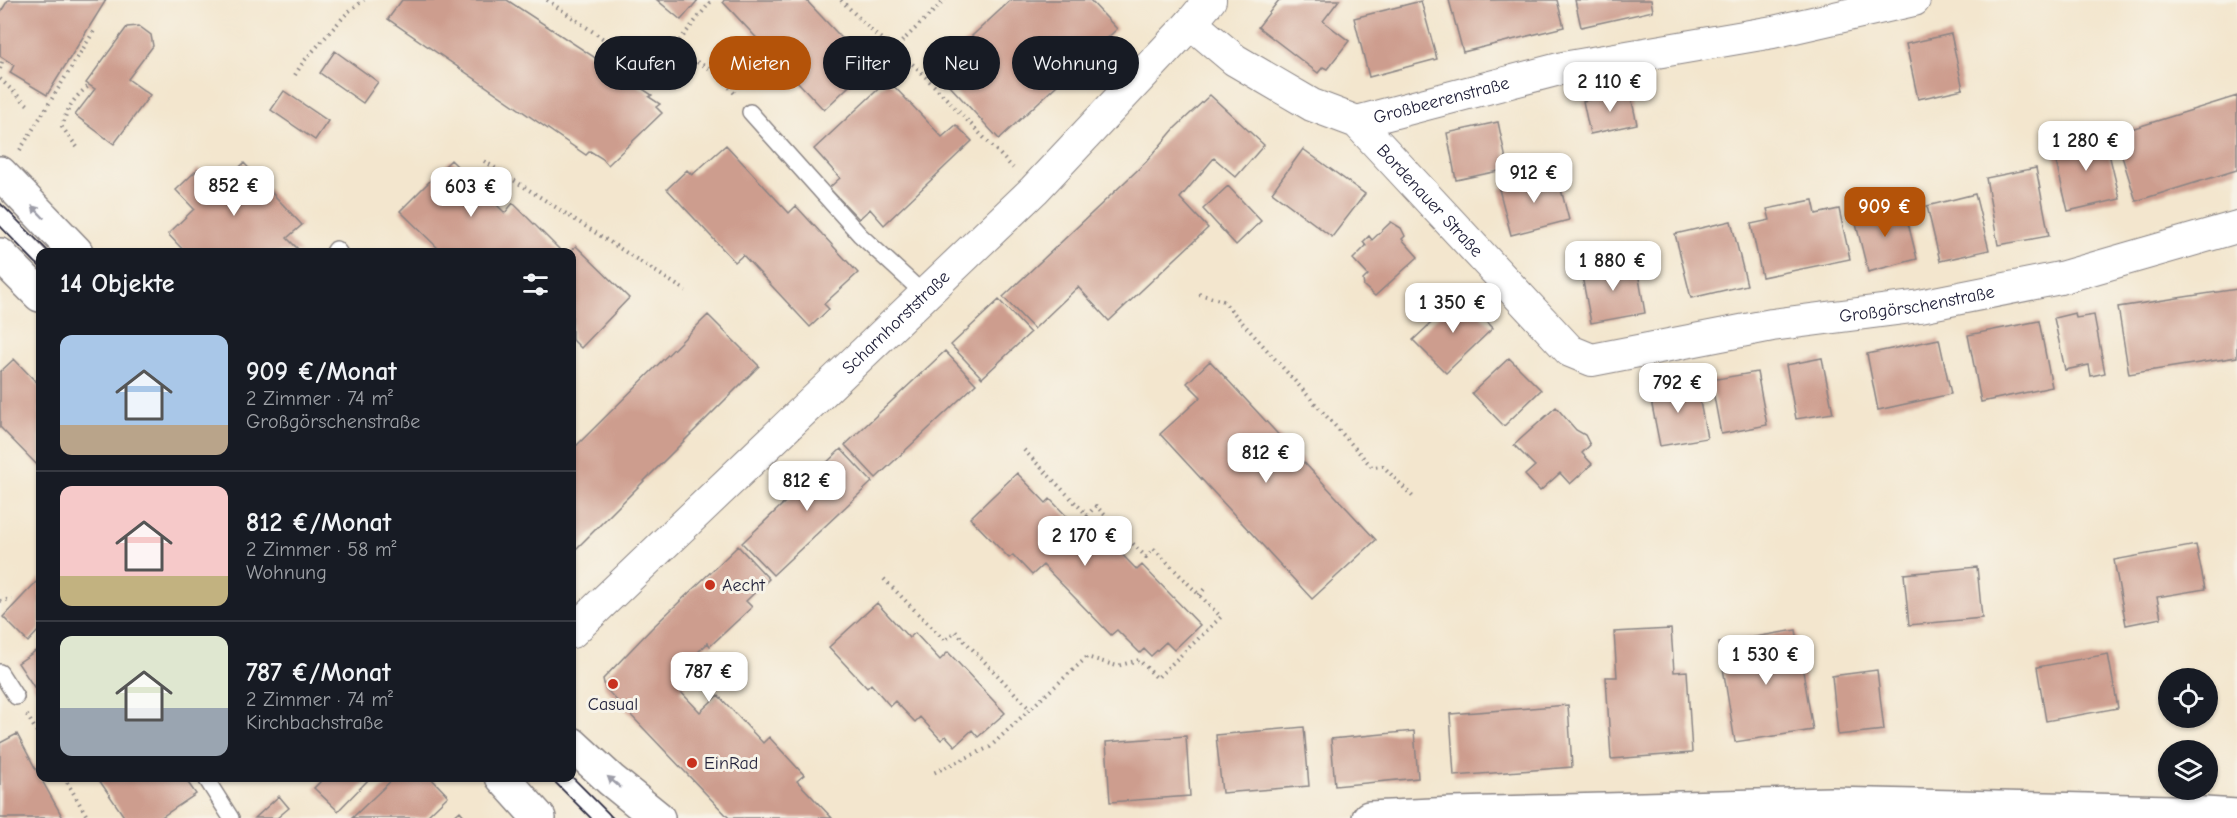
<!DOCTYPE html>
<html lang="de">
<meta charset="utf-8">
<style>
:root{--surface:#171b24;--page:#242831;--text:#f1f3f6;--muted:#9ea1a6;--line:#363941;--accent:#b45309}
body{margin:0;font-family:"Comic Neue",sans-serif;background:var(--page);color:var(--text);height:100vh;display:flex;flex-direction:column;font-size:22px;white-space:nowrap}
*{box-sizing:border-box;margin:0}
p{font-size:20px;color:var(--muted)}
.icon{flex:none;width:33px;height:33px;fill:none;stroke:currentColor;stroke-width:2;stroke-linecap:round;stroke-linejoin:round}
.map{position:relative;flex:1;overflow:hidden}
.panel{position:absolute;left:36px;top:248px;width:540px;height:534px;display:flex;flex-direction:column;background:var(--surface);border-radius:12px;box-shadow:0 2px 4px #0004}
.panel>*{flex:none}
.hud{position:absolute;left:594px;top:36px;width:570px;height:54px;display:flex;gap:12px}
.controls{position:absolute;left:2158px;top:668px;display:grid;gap:12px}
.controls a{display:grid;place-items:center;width:60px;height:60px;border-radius:50%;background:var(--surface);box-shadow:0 2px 4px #0004;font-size:30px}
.price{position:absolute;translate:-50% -51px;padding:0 14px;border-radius:12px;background:#fff;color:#222;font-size:20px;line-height:39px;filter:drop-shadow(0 2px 3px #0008)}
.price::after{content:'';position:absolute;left:50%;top:36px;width:18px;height:14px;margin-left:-9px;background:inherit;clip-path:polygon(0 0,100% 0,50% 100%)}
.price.current{background:var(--accent);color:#fff}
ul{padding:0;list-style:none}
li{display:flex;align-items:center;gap:18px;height:150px;padding:0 24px}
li+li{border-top:2px solid var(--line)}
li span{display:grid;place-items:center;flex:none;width:168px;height:120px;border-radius:12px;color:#555}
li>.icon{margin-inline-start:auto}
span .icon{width:72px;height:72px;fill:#fffc;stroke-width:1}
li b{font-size:26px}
h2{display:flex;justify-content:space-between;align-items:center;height:72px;padding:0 24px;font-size:26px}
.pill{padding:0 21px;border-radius:27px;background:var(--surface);box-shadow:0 2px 4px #0004;font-size:21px;line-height:54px}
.pill.current{background:var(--accent);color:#fff}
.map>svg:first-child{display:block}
.building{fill:#cd9d8e}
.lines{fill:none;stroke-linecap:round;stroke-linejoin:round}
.service-casing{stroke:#8a8484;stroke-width:18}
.minor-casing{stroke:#8a8484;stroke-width:34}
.secondary-casing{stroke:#8a8484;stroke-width:36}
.path{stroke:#8a8484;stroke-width:4;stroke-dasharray:1.5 4.5;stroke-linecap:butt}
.service{stroke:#fff;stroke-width:15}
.minor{stroke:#fff;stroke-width:32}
.secondary{stroke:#fff;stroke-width:33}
.tram{stroke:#22223b;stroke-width:1.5}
.oneway{fill:#9c9ca7}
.poi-dot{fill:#c8321e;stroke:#f7f3e8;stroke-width:2}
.labels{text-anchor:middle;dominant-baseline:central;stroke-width:6;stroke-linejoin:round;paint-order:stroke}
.street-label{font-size:18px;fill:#22223b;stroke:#f7f3e8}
.poi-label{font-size:18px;fill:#22223b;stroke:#f7f3e8;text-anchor:start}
</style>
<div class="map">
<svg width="2237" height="818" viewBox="0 0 2237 818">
<rect width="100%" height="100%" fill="#f7f3e8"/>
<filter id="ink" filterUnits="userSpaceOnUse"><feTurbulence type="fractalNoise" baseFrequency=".0167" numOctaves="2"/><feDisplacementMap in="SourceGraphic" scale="12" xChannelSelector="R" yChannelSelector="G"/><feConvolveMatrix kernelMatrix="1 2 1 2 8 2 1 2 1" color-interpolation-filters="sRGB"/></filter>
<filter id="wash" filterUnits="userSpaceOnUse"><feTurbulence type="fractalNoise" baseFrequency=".008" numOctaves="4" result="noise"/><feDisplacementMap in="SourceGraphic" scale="24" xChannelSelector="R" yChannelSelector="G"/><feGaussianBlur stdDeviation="1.35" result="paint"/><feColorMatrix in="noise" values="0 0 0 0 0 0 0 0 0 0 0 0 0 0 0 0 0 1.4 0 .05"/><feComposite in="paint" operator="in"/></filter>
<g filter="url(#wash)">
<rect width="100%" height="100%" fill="#f3e6ce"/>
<g id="blocks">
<path class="building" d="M8 0H106L47 95 10 73 14 65 0 56V13Z
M402 0H507L652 95 649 97 660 104 656 107 662 113 608 165 603 159 590 151 586 155 388 19Z
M657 0H698L681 20Z
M724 0H806L869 67 824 110 723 2Z
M1011 0H1090L1117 29 999 139 935 70Z
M1279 0H1339L1323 21 1349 41 1327 69 1323 67 1318 73 1258 27Z
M1449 0H1557L1564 27 1463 52Z
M1575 0H1651L1653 11 1581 27Z
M1421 1 1437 59 1369 77 1354 18Z
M139 26 151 35 153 46 128 79 150 95 114 144 75 115 95 89 86 83 127 27Z
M1951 34 1963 89 1918 99 1906 44Z
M335 51 378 82 363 103 320 73Z
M888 80 942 137 956 125 972 141 884 225 870 209 859 219 829 188 840 178 814 149Z
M284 91 328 121 315 140 271 110Z
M1630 92 1637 124 1590 134 1583 101Z
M1210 95 1264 145 1236 177 1214 158 1180 198 1208 228 1109 321 1078 287 1034 329 1003 297 1146 162 1175 128Z
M2237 96V170L2136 201 2115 134Z
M1498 122 1508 169 1456 180 1447 133Z
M2104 133 2120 199 2068 211 2052 146Z
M726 145 789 213 796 206 858 273 824 304 829 309 810 327 743 255 735 262 667 189 687 170 692 175Z
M1303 149 1365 194 1332 237 1272 192Z
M451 160 505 213 513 203 562 252H442L400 211Z
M244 163 302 225 287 238 301 252H185L168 234 194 209 176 190 198 169 217 188Z
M2036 168 2049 236 1998 245 1986 178Z
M1557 174 1569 220 1511 235 1499 189Z
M1228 186 1261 221 1236 245 1203 209Z
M1975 194 1989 250 1940 261 1927 206Z
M1813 200 1816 214 1839 209 1850 259 1762 277 1751 224 1770 220 1767 209Z
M1903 203 1917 259 1868 272 1854 216Z
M1731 221 1747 285 1691 298 1675 234Z
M1391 222 1401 228 1405 236 1402 239 1418 257 1375 296 1364 286 1363 280 1368 275 1353 259 1366 246 1363 242 1369 236 1372 240Z
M576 246 629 298 581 348 572 339V252H569Z
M1636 261 1645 313 1591 323 1581 271Z
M2237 289V357L2129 374 2118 307Z
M1461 295 1493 328 1446 373 1413 340Z
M999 300 1030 333 982 378 951 345Z
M2075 313 2076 318 2094 315 2105 373 2091 376 2089 365 2065 370 2054 318Z
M708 315 759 366 572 553V450Z
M2039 321 2052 387 1981 402 1968 335Z
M1939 339 1951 394 1878 410 1867 354Z
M945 351 976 384 876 478 845 445Z
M1509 358 1541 390 1504 426 1472 393Z
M1822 358 1833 413 1796 419 1786 365Z
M14 359 40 386V468L0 427V372Z
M1210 361 1376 540 1312 599 1160 434 1201 397 1187 383Z
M1757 372 1767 425 1721 434 1711 380Z
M1696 381 1707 438 1660 446 1649 390Z
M1556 407 1576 430 1585 435 1590 445 1582 453 1592 464 1570 484 1560 473 1540 491 1525 475 1535 466 1514 445Z
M841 449 872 482 773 575 742 543Z
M1017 473 1046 503 1050 499 1080 530 1089 520 1137 570 1142 565 1200 625 1174 650 1166 642 1151 656 1144 649 1140 653 1117 630 1111 635 1043 565 1032 575 1013 555 1009 558 970 518Z
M2196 545 2205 589 2157 597 2161 618 2126 625 2114 560Z
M738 546 769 579 746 601 752 607 710 646 708 643 685 664 696 675 680 691 700 712 718 695 763 743 769 737 804 775 797 781 832 818H729L605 688 603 679 652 628Z
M1977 567 1982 618 1909 625 1904 574Z
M40 578V629L28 642 3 617Z
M877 603 909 638 915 633 940 660 948 652 1005 713 978 737 972 730 955 746 946 736 941 740 920 717 915 722 895 701 890 706 871 684 867 688 829 647Z
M1671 629 1674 672 1687 671 1692 753 1611 759 1606 677H1617L1614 632Z
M1796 630 1813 730 1735 742 1719 643Z
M40 648V696L18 663Z
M2108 654 2118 708 2046 721 2037 667Z
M1877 670 1884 730 1838 735 1832 676Z
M1568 705 1572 767 1454 776 1450 714Z
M1304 727 1309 786 1222 793 1216 735Z
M1414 731 1418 778 1335 786 1331 739Z
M17 734 40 777 63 818H0V743Z
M1186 736 1190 796 1110 802 1106 742Z
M97 777H184L196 794 160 818H125Z
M325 777H371L338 811 314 788Z
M395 777H430L448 796 425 818H352Z
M279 796 289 808 277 818H255Z
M460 811 466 818H452Z"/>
</g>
</g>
<g filter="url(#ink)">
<use href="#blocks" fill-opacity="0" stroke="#8a8484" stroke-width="1.5"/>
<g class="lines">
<g class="service-casing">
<path id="service" d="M750 112 860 235 924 294
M0 214 40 256
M334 252 336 249 339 252
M0 672 16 697
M205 777 231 818
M561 777 602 818"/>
</g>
<g class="minor-casing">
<g id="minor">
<path id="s1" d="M1191 23 1235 60 1312 105 1357 122 1570 351 1592 360 1772 325 1920 306 2060 278 2237 227"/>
<path id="s2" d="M1357 122 1563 68 1773 32 1914 0"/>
<path id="s3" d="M572 632 1034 190 1191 23 1210 0"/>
</g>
</g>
<g class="secondary-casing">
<path id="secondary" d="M0 173 76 252
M0 255 40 295
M572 744 611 780 658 818
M502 777 539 818
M1369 818 1454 814 1831 804 2172 812 2237 816"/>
</g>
<path class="path" d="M547 0 637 62 672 50 717 72 735 94
M841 0 874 33 916 67 1013 168
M672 50 712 0
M893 50 945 0
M0 69 3 58
M295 75 304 61 348 12 364 0
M0 79 29 106
M77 147 62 127C67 108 74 97 90 85
M20 150 94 31
M484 161 686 291
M1199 294 1223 301 1372 467 1383 466 1413 497
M1024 450 1087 515 1096 506 1146 557 1154 549 1221 617 1157 678 1139 660 1117 666 1087 657 1030 709
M884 579 945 641 955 631 1030 709 990 747 931 774
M1199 595 1207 586
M0 601 12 599
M27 715 40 737
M64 777 88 818"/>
<use href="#service" class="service"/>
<use href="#minor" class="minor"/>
<use href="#secondary" class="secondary"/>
<path class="tram" d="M0 203 49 252
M0 226 40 267
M550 777 591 818
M572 777 613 818"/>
</g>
<defs><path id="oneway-solid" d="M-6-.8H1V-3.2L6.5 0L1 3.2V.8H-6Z" transform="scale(1.5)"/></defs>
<g class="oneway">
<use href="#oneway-solid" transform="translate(38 212) rotate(-134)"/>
<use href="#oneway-solid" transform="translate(614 782) rotate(-140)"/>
</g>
</g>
<g class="poi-dot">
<circle cx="710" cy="585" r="6"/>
<circle cx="613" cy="684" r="6"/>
<circle cx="692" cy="763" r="6"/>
</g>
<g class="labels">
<g class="street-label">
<text stroke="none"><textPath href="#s2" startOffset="87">Großbeerenstraße</textPath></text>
<text stroke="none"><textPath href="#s1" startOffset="302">Bordenauer Straße</textPath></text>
<text stroke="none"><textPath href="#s1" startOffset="861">Großgörschenstraße</textPath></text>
<text stroke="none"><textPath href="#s3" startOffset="448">Scharnhorststraße</textPath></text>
</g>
<g class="poi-label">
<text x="722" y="585">Aecht</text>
<text x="613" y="704" text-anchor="middle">Casual</text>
<text x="704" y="763">EinRad</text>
</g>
</g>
</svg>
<div class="controls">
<a><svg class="icon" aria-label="locate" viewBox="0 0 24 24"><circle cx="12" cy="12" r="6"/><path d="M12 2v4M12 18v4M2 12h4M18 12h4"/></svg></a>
<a><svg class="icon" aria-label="layers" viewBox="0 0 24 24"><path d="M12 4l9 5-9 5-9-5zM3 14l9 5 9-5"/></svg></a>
</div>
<b class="price" style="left:1610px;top:113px">2 110 €</b>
<b class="price" style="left:2086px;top:172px">1 280 €</b>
<b class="price" style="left:1534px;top:204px">912 €</b>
<b class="price" style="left:234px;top:217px">852 €</b>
<b class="price" style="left:471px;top:218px">603 €</b>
<b class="price current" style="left:1885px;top:238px">909 €</b>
<b class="price" style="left:1613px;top:292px">1 880 €</b>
<b class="price" style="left:1453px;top:334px">1 350 €</b>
<b class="price" style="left:1678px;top:414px">792 €</b>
<b class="price" style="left:1266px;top:484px">812 €</b>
<b class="price" style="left:807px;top:512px">812 €</b>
<b class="price" style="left:1085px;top:567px">2 170 €</b>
<b class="price" style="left:1766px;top:686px">1 530 €</b>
<b class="price" style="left:709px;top:703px">787 €</b>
<div class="hud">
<a class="pill">Kaufen</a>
<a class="pill current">Mieten</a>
<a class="pill">Filter</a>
<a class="pill">Neu</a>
<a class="pill">Wohnung</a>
</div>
<section class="panel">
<h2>14 Objekte<svg class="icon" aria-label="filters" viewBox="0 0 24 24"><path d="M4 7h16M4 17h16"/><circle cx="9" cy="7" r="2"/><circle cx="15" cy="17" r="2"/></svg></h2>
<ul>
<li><span style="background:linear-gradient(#a9c7e8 75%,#b9a48a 0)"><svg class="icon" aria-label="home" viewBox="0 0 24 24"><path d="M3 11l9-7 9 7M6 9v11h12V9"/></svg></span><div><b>909 €/Monat</b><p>2 Zimmer · 74 m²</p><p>Großgörschenstraße</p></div></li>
<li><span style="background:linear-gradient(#f6c9c9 75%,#c2b280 0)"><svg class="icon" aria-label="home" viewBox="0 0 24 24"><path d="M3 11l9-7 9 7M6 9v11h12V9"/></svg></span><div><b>812 €/Monat</b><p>2 Zimmer · 58 m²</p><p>Wohnung</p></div></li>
<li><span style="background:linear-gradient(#dfe7d0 60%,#9aa5b1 0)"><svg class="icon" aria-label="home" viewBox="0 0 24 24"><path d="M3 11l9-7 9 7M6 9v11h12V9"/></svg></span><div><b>787 €/Monat</b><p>2 Zimmer · 74 m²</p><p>Kirchbachstraße</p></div></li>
</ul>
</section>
</div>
